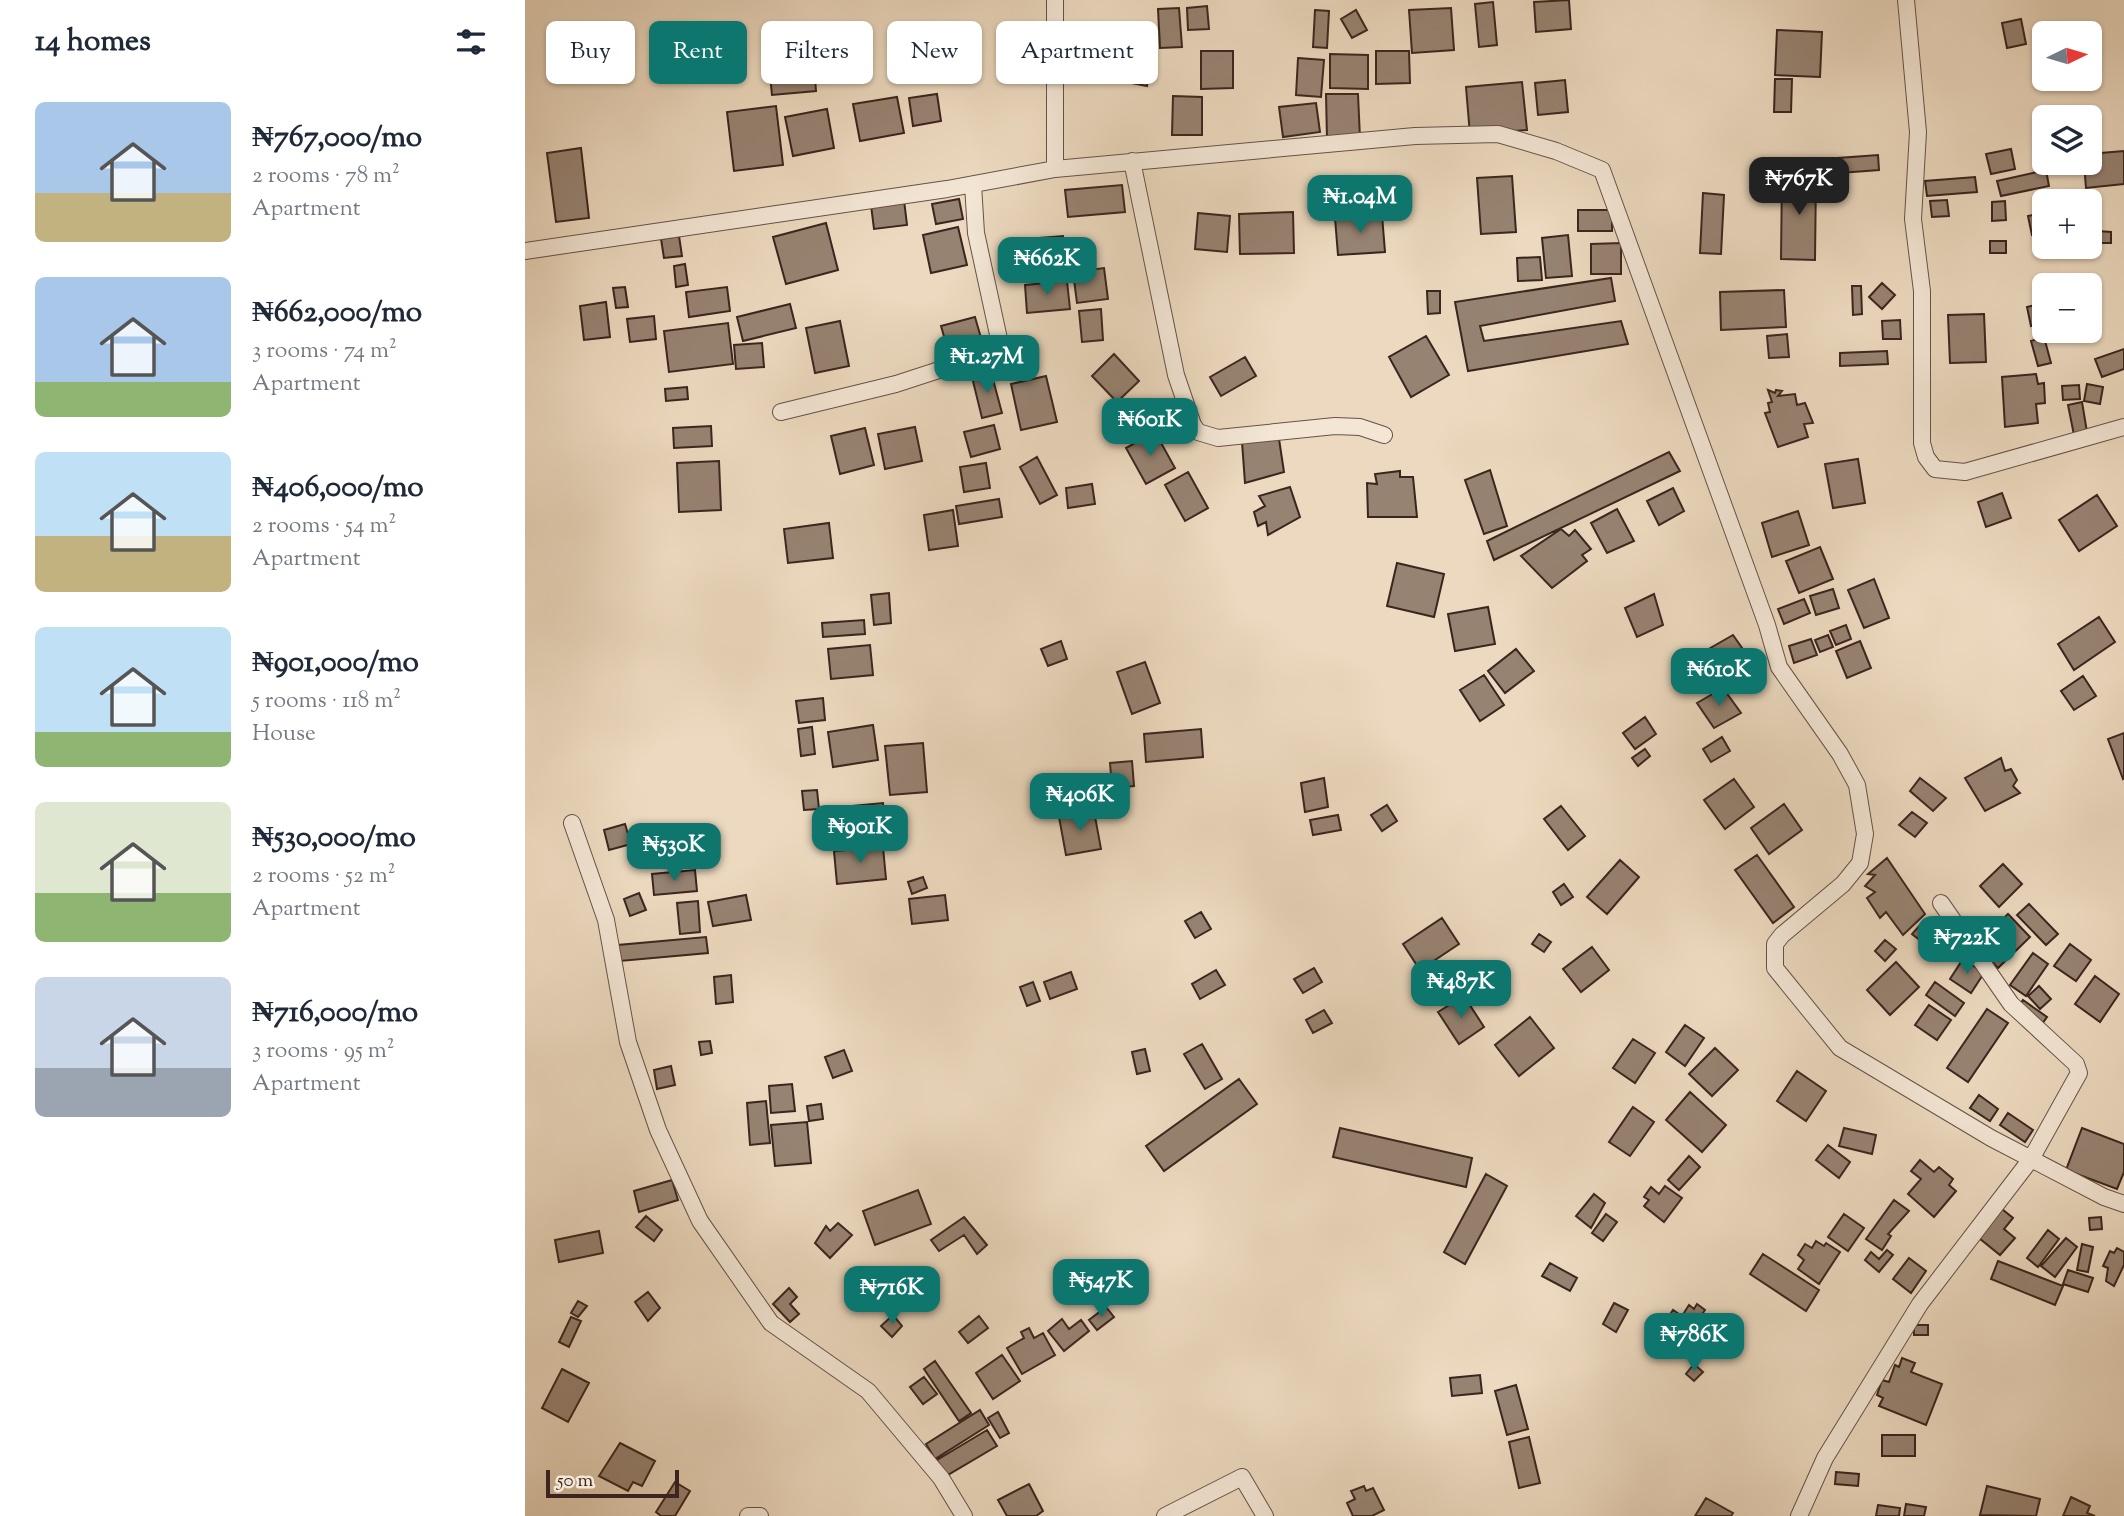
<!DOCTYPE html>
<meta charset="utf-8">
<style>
:root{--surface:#fff;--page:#f6f6f7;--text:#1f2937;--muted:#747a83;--accent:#0f766e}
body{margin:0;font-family:"Sorts Mill Goudy",serif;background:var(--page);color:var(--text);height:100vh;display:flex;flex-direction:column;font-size:26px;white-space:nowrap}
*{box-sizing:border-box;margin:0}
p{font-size:23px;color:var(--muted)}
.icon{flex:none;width:38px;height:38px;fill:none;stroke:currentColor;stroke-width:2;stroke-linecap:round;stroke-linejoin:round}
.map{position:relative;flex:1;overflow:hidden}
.sheet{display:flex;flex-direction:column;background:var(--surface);width:525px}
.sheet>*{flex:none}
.banner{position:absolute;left:21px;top:21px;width:665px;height:63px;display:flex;gap:14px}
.needle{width:46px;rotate:85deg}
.tools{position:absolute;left:1507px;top:21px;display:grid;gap:14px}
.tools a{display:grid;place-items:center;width:70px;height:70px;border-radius:10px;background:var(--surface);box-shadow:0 2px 5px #0004;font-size:35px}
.scale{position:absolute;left:21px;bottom:18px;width:133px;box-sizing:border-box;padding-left:7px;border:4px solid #3b251e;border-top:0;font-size:19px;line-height:24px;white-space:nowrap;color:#3b251e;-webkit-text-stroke:5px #f3e6d5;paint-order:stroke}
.price{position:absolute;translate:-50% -60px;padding:0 16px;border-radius:14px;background:var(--accent);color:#fff;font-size:23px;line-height:46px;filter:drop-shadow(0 2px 4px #0008)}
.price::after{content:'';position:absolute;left:50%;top:42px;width:21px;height:16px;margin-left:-10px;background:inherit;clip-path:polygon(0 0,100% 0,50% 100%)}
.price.active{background:#222;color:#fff}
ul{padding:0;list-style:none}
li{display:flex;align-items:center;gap:21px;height:175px;padding:0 35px}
li span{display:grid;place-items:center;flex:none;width:196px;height:140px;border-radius:10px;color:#555}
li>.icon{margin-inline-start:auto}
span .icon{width:84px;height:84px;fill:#fffc;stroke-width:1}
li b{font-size:30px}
h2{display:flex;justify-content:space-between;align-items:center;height:84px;padding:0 35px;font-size:30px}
.chip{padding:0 24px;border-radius:10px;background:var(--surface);box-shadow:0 2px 5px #0004;font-size:24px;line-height:63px}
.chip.active{background:var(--accent);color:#fff}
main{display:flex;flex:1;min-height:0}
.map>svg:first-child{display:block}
.building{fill:#978372;stroke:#3b251e;stroke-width:2}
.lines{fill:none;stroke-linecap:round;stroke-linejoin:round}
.minor-casing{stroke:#675246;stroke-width:18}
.minor{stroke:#f3e6d5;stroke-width:16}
</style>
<main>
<section class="sheet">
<h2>14 homes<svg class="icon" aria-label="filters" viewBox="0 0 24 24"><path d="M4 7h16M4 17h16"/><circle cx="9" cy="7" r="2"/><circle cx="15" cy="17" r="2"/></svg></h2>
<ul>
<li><span style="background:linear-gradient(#a9c7e8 65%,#c2b280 0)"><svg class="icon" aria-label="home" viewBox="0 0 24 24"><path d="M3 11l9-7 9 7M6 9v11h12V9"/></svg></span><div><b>₦767,000/mo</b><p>2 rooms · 78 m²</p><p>Apartment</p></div></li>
<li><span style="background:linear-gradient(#a9c7e8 75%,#8fb573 0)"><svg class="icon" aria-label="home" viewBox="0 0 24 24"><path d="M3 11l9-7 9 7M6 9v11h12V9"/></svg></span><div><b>₦662,000/mo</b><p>3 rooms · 74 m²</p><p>Apartment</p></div></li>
<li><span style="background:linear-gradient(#bfe0f5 60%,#c2b280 0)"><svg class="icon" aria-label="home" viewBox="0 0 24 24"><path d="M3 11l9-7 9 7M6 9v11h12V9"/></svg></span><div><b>₦406,000/mo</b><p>2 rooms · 54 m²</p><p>Apartment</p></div></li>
<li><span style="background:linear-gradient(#bfe0f5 75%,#8fb573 0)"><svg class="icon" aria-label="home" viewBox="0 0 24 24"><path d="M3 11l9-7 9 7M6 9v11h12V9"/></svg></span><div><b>₦901,000/mo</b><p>5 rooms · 118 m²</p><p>House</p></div></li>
<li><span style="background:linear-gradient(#dfe7d0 65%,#8fb573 0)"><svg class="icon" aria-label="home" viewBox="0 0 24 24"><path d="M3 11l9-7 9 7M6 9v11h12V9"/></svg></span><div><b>₦530,000/mo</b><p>2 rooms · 52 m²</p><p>Apartment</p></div></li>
<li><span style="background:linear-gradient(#c9d6e8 65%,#9aa5b1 0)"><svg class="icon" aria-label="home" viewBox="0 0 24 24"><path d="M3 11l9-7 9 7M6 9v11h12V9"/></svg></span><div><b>₦716,000/mo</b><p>3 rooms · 95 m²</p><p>Apartment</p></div></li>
</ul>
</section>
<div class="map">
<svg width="1599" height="1516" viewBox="0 0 1599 1516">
<rect width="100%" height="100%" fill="#ecd9bf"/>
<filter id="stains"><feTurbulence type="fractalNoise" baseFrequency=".00286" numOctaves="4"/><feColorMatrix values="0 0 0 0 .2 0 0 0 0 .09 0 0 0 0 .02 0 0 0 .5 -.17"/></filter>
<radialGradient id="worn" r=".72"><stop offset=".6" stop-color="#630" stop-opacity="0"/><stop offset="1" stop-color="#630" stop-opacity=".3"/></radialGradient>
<path class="building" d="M1044 0 1046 29 1011 32 1009 2Z
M968 2 972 45 954 47 950 4Z
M682 6 684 29 663 30 662 8Z
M654 8 657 47 635 48 633 9Z
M926 8 929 50 887 53 884 10Z
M790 10 804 11 802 48 788 47Z
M831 10 842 30 827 38 816 19Z
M1496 19 1501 44 1482 48 1477 23Z
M1252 30 1297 32 1295 77 1250 75Z
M602 42 628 46 622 86 596 81Z
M288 51 291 91 247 95 243 55Z
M676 51H708V88L676 89Z
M851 51H884L885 83 851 84Z
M805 54 843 55V89L805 88Z
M773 58 799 60 796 97 771 95Z
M1250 79H1267L1266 112H1249Z
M1040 80 1043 112 1013 115 1010 83Z
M997 82 1002 130 945 135 941 87Z
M412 94 416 121 388 126 384 98Z
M801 94H833L835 138 802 139Z
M648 96 677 97V135H647Z
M372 97 379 133 335 141 328 104Z
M791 103 795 132 758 137 754 107Z
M251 106 258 165 209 171 202 112Z
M302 109 309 148 268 156 260 117Z
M56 148 64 218 31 222 22 153Z
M1486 149 1490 169 1466 174 1461 154Z
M1599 151V184L1561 188 1559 163H1564V154Z
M1353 155 1354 170 1315 173 1313 158Z
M1521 170 1524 186 1476 196 1472 181Z
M1257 174 1291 175 1290 260 1256 259Z
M987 176 991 232 956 234 952 178Z
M1450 177 1452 192 1402 196 1400 181Z
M597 185 600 212 543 217 540 190Z
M1178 193 1199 195 1196 254 1175 253Z
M1543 194H1560V201H1543Z
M434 199 438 219 411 224 407 204Z
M379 200 382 225 349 229 346 205Z
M1422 200 1424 216 1407 217 1405 201Z
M1480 201 1481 220 1467 221V202Z
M1053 210H1087V231H1053Z
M768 212 769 253 715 254 714 214Z
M673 213 705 216 702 252 670 249Z
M1517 213 1519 233 1507 235 1503 216Z
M857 215 860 252 813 255 810 218Z
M301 223 313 270 261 284 248 237Z
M433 227 442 265 406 273 398 235Z
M1573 231 1586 232V243H1572Z
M1043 235 1047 276 1021 278 1017 238Z
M154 236 157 256 139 258 136 239Z
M538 236 541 270 505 274 502 239Z
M1465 241H1481V253H1465Z
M1096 243V274H1066V244Z
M1015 257 1017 280 993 281 992 258Z
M160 264 163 285 151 287 149 266Z
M579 268 583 299 552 303 548 272Z
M1086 278 1090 301 955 326 959 341 1096 321 1103 344 943 371 930 302Z
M542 281 545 309 502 313 500 285Z
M1357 283 1370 295 1357 309 1344 297Z
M1327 286H1336L1337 314 1328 315Z
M100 287 103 307 91 308 88 288Z
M202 287 205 311 164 317 161 292Z
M1259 290 1261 327 1196 330 1195 292Z
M902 291H915V313L903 314Z
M81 302 85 337 59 340 55 306Z
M1519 303V323L1506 326 1502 307Z
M265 304 271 328 218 341 212 317Z
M576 309 578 340 557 342 554 311Z
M1459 314 1461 362 1425 363 1423 315Z
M129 316 131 339 105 342 102 319Z
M450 317 458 345 424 354 416 326Z
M1375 320 1376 339H1358L1357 321Z
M315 321 324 366 290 373 281 328Z
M203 323 208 364 144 372 139 331Z
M1262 334 1264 357 1244 358 1242 336Z
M901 336 924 375 886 397 864 357Z
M1519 337 1526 363 1513 366 1506 341Z
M237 343 239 367 211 369 209 345Z
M1599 349V369L1577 377 1570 359Z
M1362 351 1363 364 1315 366V353Z
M589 354 614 381 592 402 567 376Z
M720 357 731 376 696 396 685 377Z
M466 372 477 413 457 418 447 377Z
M1511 374 1513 384 1519 383 1520 403 1511 404 1513 423 1480 427 1477 377Z
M521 376 532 422 496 430 486 384Z
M1562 384 1578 387 1575 404 1559 401Z
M1554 385 1555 399 1538 400 1537 386Z
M162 387 163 399 141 401 140 389Z
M1243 390 1250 393 1251 390 1257 391 1253 396 1270 394 1272 405 1280 403 1288 423 1279 424 1283 437 1253 447 1240 413 1245 412 1243 403 1247 402Z
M1557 402 1562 432 1549 435 1543 405Z
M469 425 475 449 446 457 439 432Z
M186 426 187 446 149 448 148 428Z
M390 427 397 461 360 469 353 434Z
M340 428 349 465 315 474 306 436Z
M630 432 650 468 621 484 601 448Z
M754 439 759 472 720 483 717 442Z
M1144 452 1155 471 969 560 962 541Z
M512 457 532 495 515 504 495 467Z
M1333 459 1340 503 1308 508 1300 464Z
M194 461 196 510 154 512 152 463Z
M461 463 465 488 439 492 435 467Z
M965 470 982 526 959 534 940 480Z
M875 471V477H888L892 517H843L842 483 852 484 850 474Z
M663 472 683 508 660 521 640 485Z
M567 484 570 504 543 508 541 488Z
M765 487 775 517 743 535 741 522 733 526 729 512 740 506 734 496Z
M1148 488 1159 511 1134 525 1122 501Z
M1477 493 1486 518 1461 527 1453 502Z
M1572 495 1592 526 1554 551 1534 520Z
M474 499 477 517 434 524 431 506Z
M1092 509 1109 541 1082 553 1066 523Z
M428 510 433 546 404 550 399 515Z
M1273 511 1284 545 1247 557 1237 523Z
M304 523 308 558 263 563 259 529Z
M1036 529 1044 536 1050 530 1066 549 1057 555 1062 561 1027 588 996 556Z
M1295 547 1308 579 1274 593 1261 561Z
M872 563 919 574 909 617 862 606Z
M1349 579 1364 618 1339 628 1323 590Z
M1308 589 1314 608 1291 615 1285 596Z
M364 593 366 623 349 625 346 595Z
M1129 594 1138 625 1112 637 1100 608Z
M1279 599 1285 613 1259 624 1253 609Z
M963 607 970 644 930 651 923 614Z
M1574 617 1590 642 1549 670 1533 644Z
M339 620 340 634 298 637 297 623Z
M1321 625 1326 639 1311 645 1305 631Z
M1208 635 1224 658 1183 680 1168 658Z
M1303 635 1308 647 1295 652 1290 640Z
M1286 639 1292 655 1269 663 1264 646Z
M536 641 542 659 523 666 516 649Z
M1335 641 1346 668 1322 678 1311 651Z
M345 645 348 675 306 679 303 649Z
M991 649 1009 671 980 693 963 671Z
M620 662 635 703 607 714 592 672Z
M959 675 979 705 955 721 935 690Z
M1558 676 1571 696 1549 710 1536 691Z
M1198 688 1216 713 1189 728 1172 703Z
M298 698 300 720 274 723 271 701Z
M1120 717 1131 734 1110 749 1098 733Z
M348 725 353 760 308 767 303 732Z
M287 727 290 754 276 756 273 729Z
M676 729 678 757 621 762 619 734Z
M1599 733V778L1598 779 1583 739Z
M1197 737 1205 751 1186 762 1178 749Z
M398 743 402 792 365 795 360 746Z
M1120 749 1125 756 1113 766 1107 758Z
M1476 758 1480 771 1486 769 1492 780 1488 786 1495 793 1460 811 1440 778Z
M607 761 609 786 587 788 585 763Z
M799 778 803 807 780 812 776 783Z
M1395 778 1421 798 1408 811 1385 791Z
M1209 779 1229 807 1200 829 1179 800Z
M292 790 294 809 279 810 277 791Z
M358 803 361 837 320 841 317 807Z
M1259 804 1277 830 1244 854 1226 828Z
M862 805 872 821 857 831 846 815Z
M1036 806 1060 836 1043 850 1019 819Z
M569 811 576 849 541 855 534 817Z
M1387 812 1402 823 1390 837 1374 825Z
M813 815 816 830 788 835 785 820Z
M100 824 106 844 84 850 79 830Z
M358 847 361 879 312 884 309 851Z
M1232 855 1269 907 1248 923 1210 870Z
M1362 858 1400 914 1378 935 1361 912 1355 918 1342 898 1350 892 1340 886 1350 875 1343 874Z
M1095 860 1114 877 1082 914 1062 897Z
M1478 864 1497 884 1474 907 1455 886Z
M170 870 172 891 129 895 127 874Z
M398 877 402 888 387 894 383 882Z
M1039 884 1048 897 1036 905 1028 892Z
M114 893 121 910 105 916 99 899Z
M221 895 226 920 188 926 183 902Z
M420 895 423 920 387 924 384 899Z
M173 901 175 932 155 934 152 903Z
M1504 904 1533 934 1521 945 1492 915Z
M676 912 686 929 670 938 660 921Z
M1483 914 1505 937 1473 968 1451 945Z
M917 918 934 944 895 970 878 944Z
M1397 923 1406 931 1396 941 1387 934Z
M1014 934 1026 942 1019 952 1007 944Z
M181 937 183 953 95 961 93 945Z
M1360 940 1371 949 1360 961 1350 951Z
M1545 944 1566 960 1551 981 1529 966Z
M1067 947 1084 970 1056 992 1038 969Z
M1508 953 1523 964 1501 996 1485 985Z
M1438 959 1459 973 1446 993 1425 979Z
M1371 962 1394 987 1365 1015 1342 990Z
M789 968 797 982 778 993 769 979Z
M945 968 954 980 918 1004 910 991Z
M691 970 700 985 675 999 667 984Z
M546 972 552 989 525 999 519 982Z
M206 975 208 1002 191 1004 189 977Z
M1570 976 1594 994 1575 1022 1550 1004Z
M508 982 515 1001 502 1006 495 987Z
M1410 982 1439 1003 1430 1016 1401 995Z
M1514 986 1526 999 1515 1009 1503 996Z
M939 996 959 1027 934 1044 913 1012Z
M1498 1000 1522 1017 1517 1024 1493 1007Z
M1404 1005 1426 1020 1412 1040 1390 1025Z
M1462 1009 1483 1023 1443 1082 1422 1068Z
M799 1010 807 1023 788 1033 781 1020Z
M1005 1017 1029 1048 994 1076 970 1045Z
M1160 1025 1179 1038 1160 1066 1141 1052Z
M1108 1039 1130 1053 1110 1083 1088 1068Z
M185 1041 187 1053 176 1055 174 1042Z
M677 1044 697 1079 680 1089 659 1054Z
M1190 1048 1213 1070 1187 1096 1164 1074Z
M620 1049 625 1071 612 1074 607 1052Z
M319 1050 327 1071 308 1078 300 1057Z
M146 1066 150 1085 132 1089 129 1070Z
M1272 1071 1301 1091 1281 1121 1252 1101Z
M714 1079 732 1104 639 1171 621 1146Z
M267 1084 270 1111 246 1113 244 1086Z
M1165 1092 1201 1125 1177 1152 1141 1120Z
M1454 1095 1473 1109 1465 1121 1445 1108Z
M241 1101 245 1143 225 1145 222 1103Z
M296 1104 298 1119 284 1121 282 1106Z
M1108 1107 1129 1122 1105 1156 1084 1142Z
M1483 1113 1508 1130 1500 1142 1475 1125Z
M282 1122 286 1163 250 1166 246 1125Z
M815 1128 947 1158 941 1187 808 1157Z
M1319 1128 1351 1135 1347 1154 1314 1146Z
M1557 1128 1599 1144V1172L1592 1189 1541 1170Z
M1303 1145 1325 1162 1314 1178 1291 1160Z
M1164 1156 1175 1167 1154 1190 1143 1180Z
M1395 1160 1409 1172 1414 1167 1428 1179 1424 1185 1431 1191 1409 1217 1383 1194 1396 1179 1386 1171Z
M961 1174 982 1186 940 1264 919 1252Z
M147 1180 153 1200 114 1212 109 1191Z
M1140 1186 1157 1198 1139 1222 1119 1206 1124 1200 1119 1197 1126 1187 1134 1194Z
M393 1190 406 1224 350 1245 338 1211Z
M1069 1194 1080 1203 1066 1228 1051 1216Z
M1369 1200 1384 1211 1363 1234 1366 1236 1357 1250 1341 1239Z
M1477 1209 1488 1218 1479 1229 1490 1238 1475 1255 1454 1238Z
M1081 1214 1092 1222 1078 1241 1067 1233Z
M1319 1214 1339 1228 1323 1251 1303 1237Z
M121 1216 137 1230 129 1241 111 1227Z
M439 1217 462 1245 452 1254 439 1235 414 1251 406 1240Z
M1576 1217 1577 1229 1565 1230 1564 1218Z
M313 1223 327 1235 305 1258 290 1243 301 1226 305 1231Z
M1523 1230 1534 1239 1513 1267 1502 1258Z
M74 1231 78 1253 34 1262 30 1240Z
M1541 1238 1552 1247 1530 1277 1516 1266Z
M1291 1241 1299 1246 1301 1243 1315 1252 1294 1284 1273 1269 1279 1260 1273 1255 1280 1244 1287 1248Z
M1557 1244 1568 1247 1563 1272 1552 1270Z
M1592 1248 1599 1252V1265L1589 1286 1581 1281 1583 1268 1578 1266 1585 1251 1589 1253Z
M1362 1250 1368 1255 1354 1272 1340 1260 1346 1252 1354 1259Z
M1238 1254 1294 1290 1281 1311 1225 1274Z
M1384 1258 1401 1271 1386 1293 1368 1279Z
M1473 1261 1538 1286 1530 1305 1466 1279Z
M1025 1263 1052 1278 1045 1291 1017 1276Z
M1543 1270 1568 1278 1563 1292 1538 1284Z
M264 1288 272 1297 265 1304 274 1314 265 1322 248 1304Z
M123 1292 135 1308 123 1321 110 1302Z
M53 1301 62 1306 53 1317 46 1313Z
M1089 1303 1103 1310 1091 1332 1078 1324Z
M1172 1304 1180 1310 1175 1317 1183 1322 1169 1344 1139 1324 1148 1310 1157 1316 1164 1305 1169 1309Z
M581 1307 589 1317 572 1330 564 1320Z
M368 1315 377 1326 367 1337 356 1326Z
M454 1316 463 1328 443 1343 434 1332Z
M46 1317 56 1321 44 1347 34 1342Z
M537 1319 544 1329 556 1320 564 1331 539 1351 523 1331Z
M1389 1325H1403V1335H1389Z
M504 1328 509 1338 518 1333 530 1355 497 1374 482 1348 499 1338 496 1332Z
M477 1355 495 1381 468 1399 451 1373Z
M1377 1358 1390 1363 1386 1372 1417 1384 1401 1425 1354 1406 1358 1398 1352 1395 1357 1380 1364 1382 1370 1365 1374 1367Z
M410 1361 446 1413 434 1421 399 1369Z
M1169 1364 1178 1372 1169 1381 1161 1374Z
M37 1369 64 1383 43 1422 17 1408Z
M955 1375 957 1393 927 1396 925 1378Z
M399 1377 412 1394 398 1404 385 1387Z
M991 1385 1003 1429 982 1435 970 1391Z
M455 1410 464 1425 410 1459 401 1444Z
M473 1412 484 1433 475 1438 463 1418Z
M462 1430 472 1446 421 1476 412 1460Z
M1357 1435H1390V1456H1357Z
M1004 1437 1015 1483 994 1488 984 1442Z
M95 1443 130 1461 117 1486 108 1482 103 1491 74 1476Z
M1311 1472 1334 1474 1333 1486 1310 1484Z
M150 1482 165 1491 150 1516H136L131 1512Z
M504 1484 518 1511 511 1516H482L473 1500Z
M839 1486 841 1491 848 1488 859 1510 847 1516H828L822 1503 830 1499 826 1491Z
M1462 1486 1515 1499 1511 1516 1455 1515Z
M1546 1497 1565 1506 1562 1513 1570 1516H1538Z
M1181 1498 1208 1513 1206 1516H1170Z
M1381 1504 1401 1507 1399 1516H1379Z
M1353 1505 1375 1508 1374 1516H1351Z"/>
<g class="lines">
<g class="minor-casing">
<path id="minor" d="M1381 0 1393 132 1388 219 1397 291V443L1401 457 1410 469 1440 472 1599 427
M607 161 651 375 668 425 673 432 693 438 810 426 835 427 859 435
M530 169V0
M0 251 422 189 530 169 890 136 973 134 1031 151 1077 170 1242 625 1254 667 1315 754 1332 785 1340 834 1335 863 1318 884 1257 935 1250 944V968L1315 1048 1466 1138 1579 1197 1599 1204
M256 412 371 384 466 353 474 339 451 233 448 185
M47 823 81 920 103 1042 133 1130 175 1221 246 1323 343 1391 416 1478 439 1516
M223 1516H235
M640 1516 717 1477 740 1516
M1274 1516 1300 1458 1395 1304 1506 1159 1554 1073 1551 1064 1486 1004 1416 903"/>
</g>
<use href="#minor" class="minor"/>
</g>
<rect width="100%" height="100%" filter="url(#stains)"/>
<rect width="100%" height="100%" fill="url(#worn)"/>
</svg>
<div class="tools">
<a><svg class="needle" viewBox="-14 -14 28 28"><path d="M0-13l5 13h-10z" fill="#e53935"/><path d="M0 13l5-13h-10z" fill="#747a83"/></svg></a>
<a><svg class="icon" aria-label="layers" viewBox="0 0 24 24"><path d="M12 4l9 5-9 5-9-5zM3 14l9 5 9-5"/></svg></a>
<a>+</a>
<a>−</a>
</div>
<div class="scale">50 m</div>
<b class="price active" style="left:1274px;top:217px">₦767K</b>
<b class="price" style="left:835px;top:235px">₦1.04M</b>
<b class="price" style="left:522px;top:297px">₦662K</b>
<b class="price" style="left:462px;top:395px">₦1.27M</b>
<b class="price" style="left:625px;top:458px">₦601K</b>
<b class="price" style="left:1194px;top:708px">₦610K</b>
<b class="price" style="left:555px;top:833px">₦406K</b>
<b class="price" style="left:335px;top:865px">₦901K</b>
<b class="price" style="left:149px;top:883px">₦530K</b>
<b class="price" style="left:1442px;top:976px">₦722K</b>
<b class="price" style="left:936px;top:1020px">₦487K</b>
<b class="price" style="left:576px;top:1319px">₦547K</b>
<b class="price" style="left:367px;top:1326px">₦716K</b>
<b class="price" style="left:1169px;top:1373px">₦786K</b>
<div class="banner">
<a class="chip">Buy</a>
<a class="chip active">Rent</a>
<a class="chip">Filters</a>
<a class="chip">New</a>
<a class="chip">Apartment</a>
</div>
</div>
</main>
